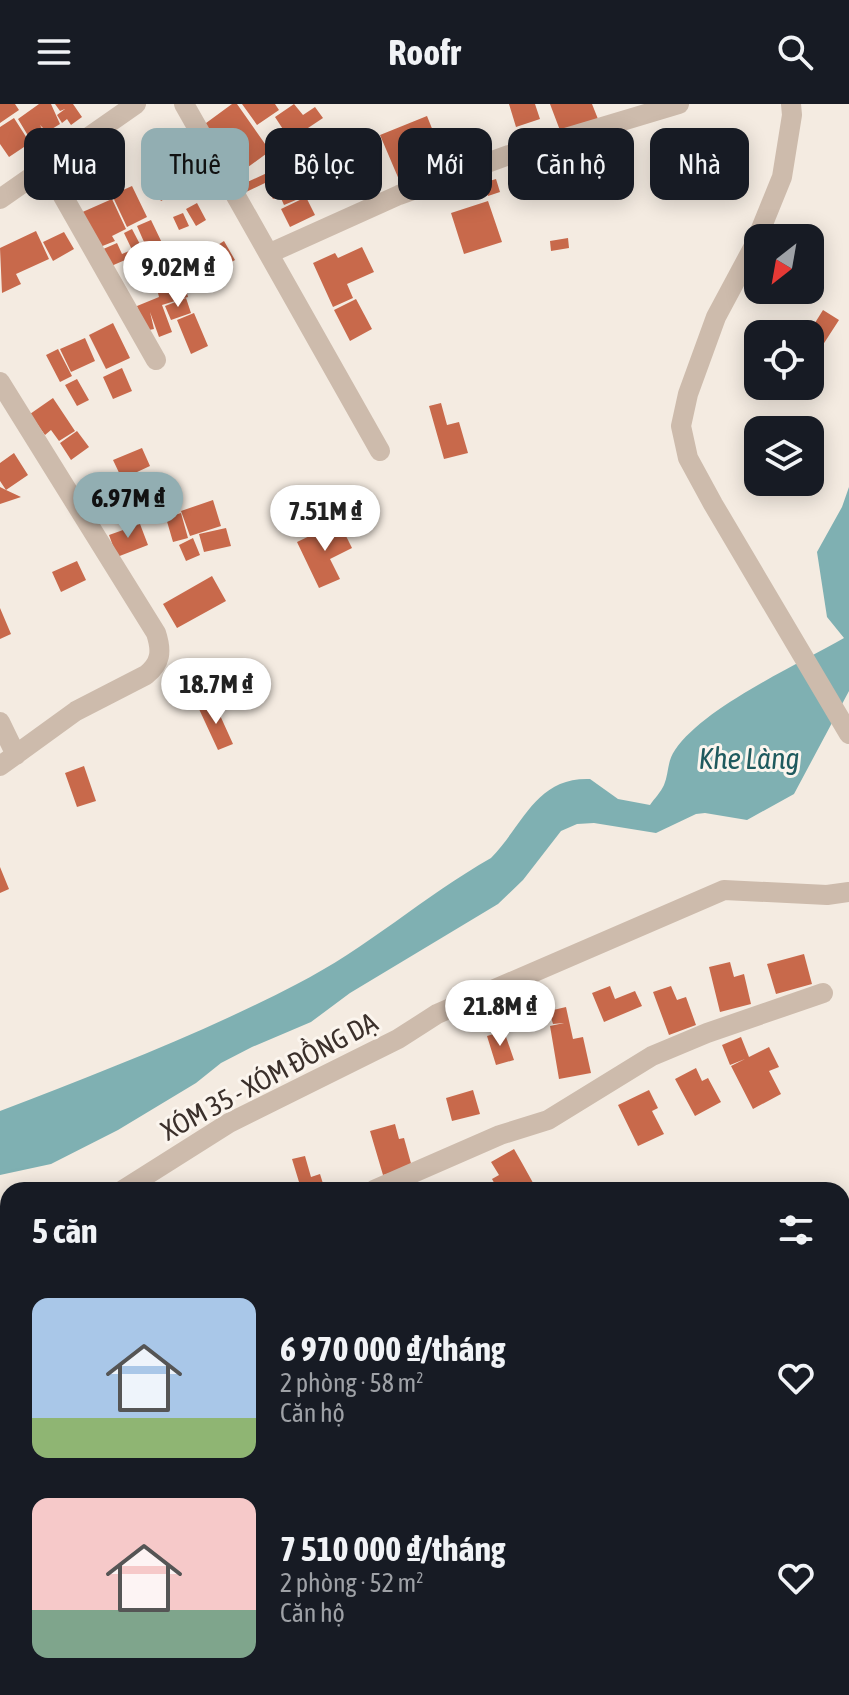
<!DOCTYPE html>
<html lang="vi">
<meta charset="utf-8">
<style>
:root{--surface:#171b24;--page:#242831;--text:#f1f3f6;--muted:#9ea1a6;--accent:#92aeb2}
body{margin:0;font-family:"Asap Condensed",sans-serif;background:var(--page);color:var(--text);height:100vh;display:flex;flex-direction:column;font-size:30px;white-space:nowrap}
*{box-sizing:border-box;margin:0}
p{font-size:26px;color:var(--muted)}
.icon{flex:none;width:44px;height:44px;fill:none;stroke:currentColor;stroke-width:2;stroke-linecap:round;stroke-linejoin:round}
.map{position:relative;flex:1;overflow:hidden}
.sheet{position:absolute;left:0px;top:1078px;width:850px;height:514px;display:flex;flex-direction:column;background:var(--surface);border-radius:24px 24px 0 0;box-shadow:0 4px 20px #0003}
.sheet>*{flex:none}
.guide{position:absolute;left:24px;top:24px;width:802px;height:72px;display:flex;gap:16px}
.needle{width:52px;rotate:211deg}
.fabs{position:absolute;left:744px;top:120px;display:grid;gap:16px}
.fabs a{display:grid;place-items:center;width:80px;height:80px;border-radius:16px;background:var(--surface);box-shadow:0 4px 20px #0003;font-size:40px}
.price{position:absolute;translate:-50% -68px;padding:0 18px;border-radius:28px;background:#fff;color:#222;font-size:26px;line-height:52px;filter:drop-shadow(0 2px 4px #0008)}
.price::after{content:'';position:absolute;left:50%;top:48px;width:24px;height:18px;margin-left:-12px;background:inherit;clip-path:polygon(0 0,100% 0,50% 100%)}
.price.selected{background:var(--accent);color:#111}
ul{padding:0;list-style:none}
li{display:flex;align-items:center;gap:24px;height:200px;padding:0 32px}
li span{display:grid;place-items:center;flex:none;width:224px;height:160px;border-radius:16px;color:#555}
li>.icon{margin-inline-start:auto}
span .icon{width:96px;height:96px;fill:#fffc;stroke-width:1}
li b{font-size:34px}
h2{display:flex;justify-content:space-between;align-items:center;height:96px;padding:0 32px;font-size:34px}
.pill{padding:0 28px;border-radius:16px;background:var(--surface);box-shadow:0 4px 20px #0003;font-size:28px;line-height:72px}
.pill.selected{background:var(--accent);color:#111}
header{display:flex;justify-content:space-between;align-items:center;height:104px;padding:0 32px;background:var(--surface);font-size:36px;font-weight:700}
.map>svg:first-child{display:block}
.water{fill:#7fb0b2}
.building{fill:#c8694b}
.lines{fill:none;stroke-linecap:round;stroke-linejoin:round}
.minor{stroke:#cdbbac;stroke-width:20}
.labels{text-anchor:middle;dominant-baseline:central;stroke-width:6;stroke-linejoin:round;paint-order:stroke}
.street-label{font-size:28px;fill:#3b302b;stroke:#fbf5ee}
.water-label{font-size:30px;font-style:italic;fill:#1f5a5e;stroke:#fbf5ee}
</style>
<header><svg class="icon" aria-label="menu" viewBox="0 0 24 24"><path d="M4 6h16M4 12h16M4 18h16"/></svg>Roofr<svg class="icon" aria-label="search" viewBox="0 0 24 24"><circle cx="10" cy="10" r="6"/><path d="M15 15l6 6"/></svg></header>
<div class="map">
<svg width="849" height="1591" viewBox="0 0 849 1591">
<rect width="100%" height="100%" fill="#f4ebe1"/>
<path class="water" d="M849 383V587L794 690 747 716 705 709 696 710 656 729 594 719 577 720 561 727 523 776 498 800 350 889 311 918 252 943 221 959 196 979 118 1026 51 1060 0 1071V1007C99 969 203 929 297 880 366 845 424 792 491 754 524 720 536 673 590 675L618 695 650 701C654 695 661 688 664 681 669 669 667 657 675 646 704 603 797 561 844 534L827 513 817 448 842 403Z"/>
<path class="building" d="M0 0H15L19 6 0 19Z
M39 0H51L60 20 47 28 40 21 46 32 33 40 18 15Z
M55 0H73L82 13 71 21 67 15 62 19 57 11 65 5 60 7Z
M232 0H237L270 47 237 71 202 22Z
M242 0H275L279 6 257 21Z
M294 0 303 11 315 3 323 14 290 36 275 13Z
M509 0H535L540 15 516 23Z
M550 0H592L598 15 561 29Z
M427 12 437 37 411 48 420 70 400 78 380 31Z
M14 14 30 39 9 53 0 40V23Z
M101 41 114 68 88 80 75 54Z
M187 48 208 82 187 95 166 61Z
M156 57 175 89 161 97 142 65Z
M293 57 308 91 284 101 280 92 273 95 265 79 246 88 243 80Z
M496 75 500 88 488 92 483 79Z
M132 82 147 113 127 123 112 91Z
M306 93 315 111 290 123 281 105Z
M112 95 126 125 112 132 115 137 95 145 78 110Z
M488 97 502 138 464 150 451 109Z
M197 99 206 116 196 122 186 105Z
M183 109 189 122 179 126 173 113Z
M151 116 163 141 148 147 137 122Z
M132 125 143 146 134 150 124 129Z
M36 127 49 155 16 170 21 180 2 189 0 144Z
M64 128 74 145 53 157 43 138Z
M568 134 569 144 551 147 550 137Z
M224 137 235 156 204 175 193 157Z
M117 139 122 150 129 147 132 153 109 163 101 146Z
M362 143 374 168 347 180 353 194 333 203 313 159 335 149 338 154Z
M185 181 188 193 162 201 172 228 159 233 150 208 154 225 144 227 137 202 159 193 158 189Z
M186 194 191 209 171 216 165 202Z
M356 195 372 225 350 237 334 206Z
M823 206 839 216 817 250 810 245V230H808Z
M194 209 208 242 191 250 177 216Z
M113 219 130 254 106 265 89 231Z
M85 234 95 257 71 268 60 245Z
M58 245 72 272 60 278 46 251Z
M122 264 132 287 113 295 103 273Z
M77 275 89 296 77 302 65 281Z
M53 294 75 327 59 337 51 326 45 331 30 310Z
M441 299 447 321 459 318 468 349 444 355 429 302Z
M77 327 89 343 71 356 60 339Z
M142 344 150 362 122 375 113 356Z
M14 349 28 371 6 386 21 393 0 400V383L6 386 0 377V359Z
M213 396 221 422 190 432 181 407Z
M181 409 188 434 173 438 166 414Z
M339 418 352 444 330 455 340 475 319 484 297 438Z
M140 420 148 441 117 453 109 431Z
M226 424 231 442 204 448 199 430Z
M193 434 200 451 186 457 179 441Z
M77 457 86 476 61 488 52 468Z
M212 472 226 497 177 524 163 500Z
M0 504 11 530 0 535Z
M214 598 233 640 218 646 199 605Z
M84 662 96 697 77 703 65 669Z
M0 763 9 785 0 789Z
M804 850 812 880 776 890 767 860Z
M730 858 734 873 744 870 751 900 720 908 709 863Z
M610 882 615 895 635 887 642 902 604 918 592 889Z
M671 882 677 896 686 893 696 921 669 931 653 888Z
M566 903 573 935 583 933 591 969 559 975 550 922 564 919 553 920 549 907Z
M504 927 514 956 496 961 487 932Z
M741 933 749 953 769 943 779 963 769 967 781 990 753 1005 731 962 745 955 730 961 722 941Z
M696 964 702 977 708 974 721 998 695 1012 675 975Z
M473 986 480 1010 452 1017 446 994Z
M649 986 658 1004 652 1007 664 1030 638 1042 618 1001Z
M395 1020 399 1035 404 1034 412 1063 383 1071 370 1027Z
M514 1045 522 1059 537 1086H498L492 1075 499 1071 491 1058Z
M305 1052 311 1073 320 1070 325 1086H295L293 1079 299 1078 292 1055Z
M8 1312V1330L0 1333V1315Z
M8 1331V1359L0 1362V1334Z"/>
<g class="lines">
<path class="minor" d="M184 0 380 347
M791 0 792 11 782 73 754 142 716 213 688 290 681 322 688 354 713 400 849 630
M47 64 156 256
M0 95 136 0
M270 149 399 91 509 51 679 0
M0 278 156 529C162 547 161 559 146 571L76 607 0 662
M0 618 16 651
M123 1086 229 1019 398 935 437 910 724 786 827 791 849 788
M374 1086 500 1031 548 1016 652 952 707 929 823 889
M0 1154 8 1150"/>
</g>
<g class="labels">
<g class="street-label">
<text transform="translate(269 972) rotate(-28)">XÓM 35 - XÓM ĐỒNG DẠ</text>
</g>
<g class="water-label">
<text x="749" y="654">Khe Làng</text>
</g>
</g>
</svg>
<div class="fabs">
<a><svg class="needle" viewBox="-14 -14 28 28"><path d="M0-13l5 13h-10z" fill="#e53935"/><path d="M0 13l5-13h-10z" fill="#9ea1a6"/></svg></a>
<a><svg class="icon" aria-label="locate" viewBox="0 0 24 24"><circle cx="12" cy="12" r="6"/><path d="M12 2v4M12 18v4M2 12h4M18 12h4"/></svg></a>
<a><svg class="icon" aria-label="layers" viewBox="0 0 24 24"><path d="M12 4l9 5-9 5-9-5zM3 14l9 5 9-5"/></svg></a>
</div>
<b class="price" style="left:178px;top:205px">9.02M ₫</b>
<b class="price selected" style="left:128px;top:436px">6.97M ₫</b>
<b class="price" style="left:325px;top:449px">7.51M ₫</b>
<b class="price" style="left:216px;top:622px">18.7M ₫</b>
<b class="price" style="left:500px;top:944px">21.8M ₫</b>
<div class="guide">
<a class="pill">Mua</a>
<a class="pill selected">Thuê</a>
<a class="pill">Bộ lọc</a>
<a class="pill">Mới</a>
<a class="pill">Căn hộ</a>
<a class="pill">Nhà</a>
</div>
<section class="sheet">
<h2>5 căn<svg class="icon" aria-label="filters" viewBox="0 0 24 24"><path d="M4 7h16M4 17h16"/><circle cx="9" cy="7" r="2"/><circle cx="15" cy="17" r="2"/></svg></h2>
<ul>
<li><span style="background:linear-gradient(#a9c7e8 75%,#8fb573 0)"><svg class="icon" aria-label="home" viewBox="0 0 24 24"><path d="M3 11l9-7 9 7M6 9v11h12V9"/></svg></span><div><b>6 970 000 ₫/tháng</b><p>2 phòng · 58 m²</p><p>Căn hộ</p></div><svg class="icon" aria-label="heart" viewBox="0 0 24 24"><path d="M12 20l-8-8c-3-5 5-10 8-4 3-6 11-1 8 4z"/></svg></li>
<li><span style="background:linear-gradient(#f6c9c9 70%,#7fa58c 0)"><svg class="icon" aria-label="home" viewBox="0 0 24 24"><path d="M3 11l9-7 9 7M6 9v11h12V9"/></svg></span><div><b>7 510 000 ₫/tháng</b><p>2 phòng · 52 m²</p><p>Căn hộ</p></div><svg class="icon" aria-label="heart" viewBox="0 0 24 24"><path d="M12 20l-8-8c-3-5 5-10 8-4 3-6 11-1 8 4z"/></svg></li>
</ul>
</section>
</div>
